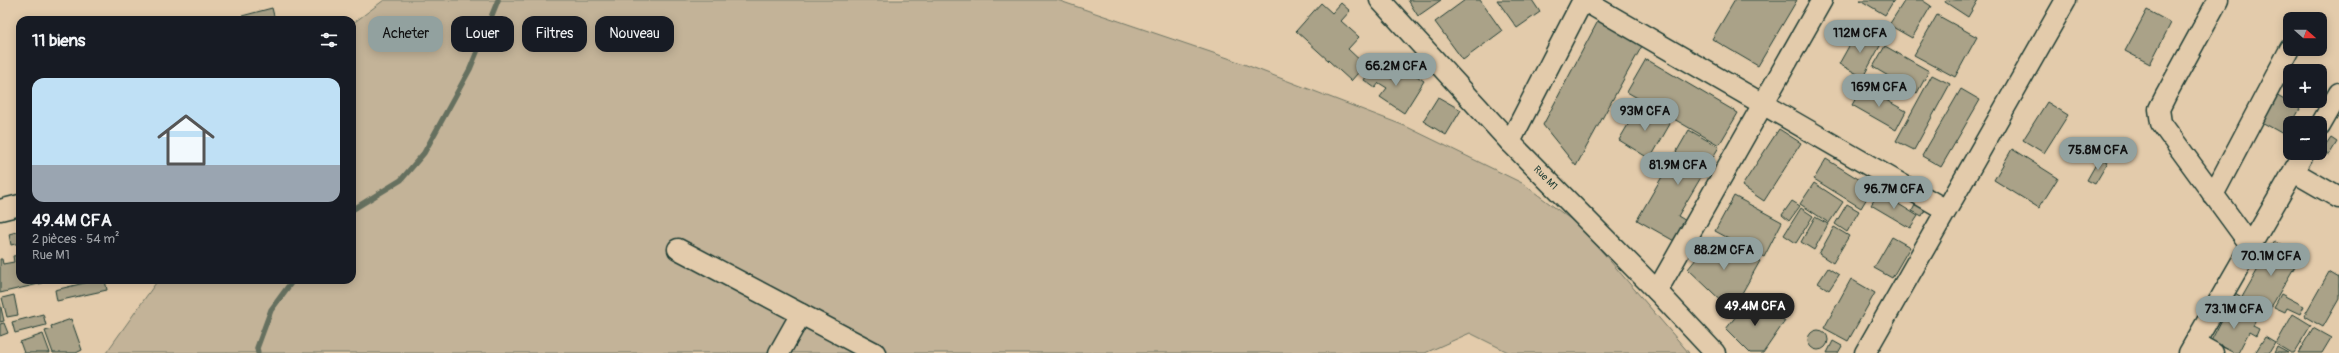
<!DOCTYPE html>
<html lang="fr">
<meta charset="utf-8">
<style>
:root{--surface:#171b24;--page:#242831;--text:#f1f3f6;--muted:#9ea1a6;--accent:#92a19f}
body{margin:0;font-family:Pangolin,sans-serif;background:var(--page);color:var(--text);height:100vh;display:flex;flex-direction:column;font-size:15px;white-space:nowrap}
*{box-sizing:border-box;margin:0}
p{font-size:13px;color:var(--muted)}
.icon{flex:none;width:22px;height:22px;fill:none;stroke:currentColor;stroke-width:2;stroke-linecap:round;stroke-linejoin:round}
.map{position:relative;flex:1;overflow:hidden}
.panel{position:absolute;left:16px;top:16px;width:340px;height:268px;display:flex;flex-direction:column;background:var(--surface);border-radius:12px;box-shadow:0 2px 10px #0003}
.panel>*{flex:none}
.top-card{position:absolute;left:368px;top:16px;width:380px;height:36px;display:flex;gap:8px}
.needle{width:26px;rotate:111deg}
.controls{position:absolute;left:2283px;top:12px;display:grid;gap:8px}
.controls a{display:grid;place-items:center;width:44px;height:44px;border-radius:8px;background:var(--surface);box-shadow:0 2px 10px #0003;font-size:20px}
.price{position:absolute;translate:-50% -34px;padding:0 9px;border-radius:14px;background:var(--accent);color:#111;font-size:13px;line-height:26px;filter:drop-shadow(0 1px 2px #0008)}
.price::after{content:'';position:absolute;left:50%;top:24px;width:12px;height:9px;margin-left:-6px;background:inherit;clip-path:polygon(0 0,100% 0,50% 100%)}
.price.active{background:#222;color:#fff}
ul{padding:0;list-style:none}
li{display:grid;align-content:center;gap:8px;height:212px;padding:0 16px}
li span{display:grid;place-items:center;height:124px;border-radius:12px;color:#555}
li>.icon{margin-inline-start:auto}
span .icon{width:72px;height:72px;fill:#fffc;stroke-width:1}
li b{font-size:17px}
h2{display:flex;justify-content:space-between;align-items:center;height:48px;padding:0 16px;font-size:17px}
.chip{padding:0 14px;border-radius:12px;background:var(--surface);box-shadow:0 2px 10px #0003;font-size:14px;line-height:36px}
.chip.active{background:var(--accent);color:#111}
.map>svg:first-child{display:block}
.green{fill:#c3b398;stroke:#717866}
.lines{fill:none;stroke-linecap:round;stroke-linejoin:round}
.stream{stroke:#656f5e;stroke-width:5.5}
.building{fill:#aaa288;stroke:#1f3d34}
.minor-casing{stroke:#1f3d34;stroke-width:23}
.minor{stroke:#e3cbab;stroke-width:20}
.labels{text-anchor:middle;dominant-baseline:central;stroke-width:4;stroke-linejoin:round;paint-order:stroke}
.street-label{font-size:10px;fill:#1f3d34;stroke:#e3cbab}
</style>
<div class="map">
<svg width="2339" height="353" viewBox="0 0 2339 353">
<rect width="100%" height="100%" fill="#e3cbab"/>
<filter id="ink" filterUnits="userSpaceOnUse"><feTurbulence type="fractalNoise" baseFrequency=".025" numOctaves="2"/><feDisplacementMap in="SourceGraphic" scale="8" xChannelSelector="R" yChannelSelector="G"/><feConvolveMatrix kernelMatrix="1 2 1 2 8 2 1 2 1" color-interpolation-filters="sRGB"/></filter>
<g filter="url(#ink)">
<path class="green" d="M384 0H1057L1228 58 1405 126 1522 183 1581 227 1689 353H1510L1470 333 1425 353H106L158 280H352V24Z"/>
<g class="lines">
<path class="stream" d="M352 210 401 180 424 153 470 69 498 0
M258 353 257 348 271 310 293 280"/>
</g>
<path class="building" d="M1408 0H1441L1418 16Z
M1465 0H1480L1502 31 1463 60 1435 22Z
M1497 0H1532L1540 12 1517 28Z
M1735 0H1797L1758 66 1712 39Z
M1860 0H1894L1885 15Z
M1905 0H1922L1931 6 1912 38 1889 25Z
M1946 0H1978L1968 17 1945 2Z
M1321 3 1332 13 1341 3 1350 11 1341 21 1359 37 1348 49 1365 65 1351 81 1296 31Z
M272 8 275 20H243L242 16Z
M2147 10 2171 23 2150 64 2125 51Z
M1937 15 1977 37 1955 77 1914 55Z
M1598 21 1642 46 1576 166 1543 125Z
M1858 30 1881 44 1863 77 1839 64Z
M1885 46 1929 71 1917 93 1873 67Z
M1646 59 1738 113 1719 145 1627 92Z
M1401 65 1424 81 1404 113 1380 97 1387 88 1379 83 1375 88 1364 80 1373 66 1392 79Z
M1932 75 1950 84 1914 150 1896 141Z
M1862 87 1906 111 1896 130 1852 105Z
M1961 89 1980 100 1941 167 1922 156Z
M2274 94 2300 109 2285 135 2258 120Z
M1438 97 1461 110 1446 135 1423 121Z
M2047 102 2068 115 2044 153 2023 140Z
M1639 106 1670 124 1650 159 1619 140Z
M1779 129 1801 143 1764 201 1742 186Z
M1689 130 1719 147 1678 216 1688 222 1676 242 1637 220Z
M2331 138 2337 142 2329 155 2322 151Z
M2012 149 2058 178 2039 208 1994 180Z
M2100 157 2108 162 2095 184 2087 180Z
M1826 159 1873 188 1861 208 1814 179Z
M1814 183 1843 202 1829 223 1800 204Z
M1879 192 1918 216 1910 228 1871 205Z
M1734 196 1782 222 1764 257 1715 231Z
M1792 201 1800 206 1789 221 1782 215Z
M1917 201 1927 206 1922 216 1912 211Z
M1847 204 1859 211 1847 232 1835 224Z
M1801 208 1813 216 1796 243 1784 235Z
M1815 217 1828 224 1814 250 1801 242Z
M1834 227 1849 236 1833 263 1819 254Z
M20 231V243L11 245 9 234Z
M1892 237 1910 247 1892 278 1874 268Z
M1713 238 1760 261 1732 311 1688 269Z
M2274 241 2301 256 2267 314 2241 299Z
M20 255V280H42L43 283 0 293V259H2L3 264 14 262 13 256Z
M1828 268 1839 275 1829 290 1818 283Z
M2329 272 2339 278V299L2323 327 2304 316Z
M1851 279 1875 293 1848 341 1824 328Z
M97 280H105L107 290 57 301 55 290Z
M2235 293 2240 296 2237 302 2231 299Z
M2281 294 2304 306 2300 314 2287 308 2285 312 2274 307Z
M14 295 18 315 7 317 2 298Z
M1751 297 1785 321 1763 353H1750L1726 329Z
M0 303 4 321 0 322Z
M2229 306 2256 320 2253 326 2259 329 2256 336 2249 332 2238 353H2234L2211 341Z
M43 314 46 325 15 333 12 322Z
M2293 314 2311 325 2294 353H2291L2276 344Z
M71 319 82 350 76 353H53L45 331 52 329 51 326Z
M4 323 8 333 0 336V324Z
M2313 328 2331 338 2322 353H2298Z
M1808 340a10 10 0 1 1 20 0a10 10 0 1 1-20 0Z
M43 334 50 353H24L20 342Z
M2265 337 2275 343 2269 353H2255Z
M1833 341 1842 346 1838 353H1827Z
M2277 347 2288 353H2274Z"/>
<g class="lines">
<g class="minor-casing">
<g id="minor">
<path id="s1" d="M1380 0 1510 142 1657 291 1715 353"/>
<path d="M1583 0 1946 210"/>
<path d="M2218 0 2166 95 2159 109 2161 123 2251 246"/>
<path d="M2320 126 2339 93"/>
<path d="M1510 142 1583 0"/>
<path d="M2294 172 2339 198"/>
<path d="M2213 195 2290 49"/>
<path d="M0 210 20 205"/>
<path d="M678 249 875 353"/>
<path d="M1657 291 1822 0"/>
<path d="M2195 343 2213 353"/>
<path d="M779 353 801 314"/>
<path d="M1865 353 2066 0"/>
<path d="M2189 353 2304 153"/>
</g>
</g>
<use href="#minor" class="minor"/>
</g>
</g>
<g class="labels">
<g class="street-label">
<text stroke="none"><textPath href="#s1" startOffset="243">Rue M1</textPath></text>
</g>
</g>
</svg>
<div class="controls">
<a><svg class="needle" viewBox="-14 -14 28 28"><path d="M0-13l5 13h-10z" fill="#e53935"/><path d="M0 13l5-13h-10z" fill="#9ea1a6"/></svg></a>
<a>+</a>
<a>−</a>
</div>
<b class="price" style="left:1860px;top:54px">112M CFA</b>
<b class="price" style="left:1396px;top:87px">66.2M CFA</b>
<b class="price" style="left:1879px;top:108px">169M CFA</b>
<b class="price" style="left:1645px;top:132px">93M CFA</b>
<b class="price" style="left:2098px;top:171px">75.8M CFA</b>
<b class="price" style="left:1678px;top:186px">81.9M CFA</b>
<b class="price" style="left:1894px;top:210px">96.7M CFA</b>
<b class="price" style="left:1724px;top:271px">88.2M CFA</b>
<b class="price" style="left:2271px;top:277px">70.1M CFA</b>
<b class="price active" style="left:1755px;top:327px">49.4M CFA</b>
<b class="price" style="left:2234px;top:330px">73.1M CFA</b>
<div class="top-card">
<a class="chip active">Acheter</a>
<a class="chip">Louer</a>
<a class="chip">Filtres</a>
<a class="chip">Nouveau</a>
</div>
<section class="panel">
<h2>11 biens<svg class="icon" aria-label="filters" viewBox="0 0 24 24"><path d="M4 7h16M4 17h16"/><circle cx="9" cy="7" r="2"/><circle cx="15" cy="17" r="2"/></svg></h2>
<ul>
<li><span style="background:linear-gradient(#bfe0f5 70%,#9aa5b1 0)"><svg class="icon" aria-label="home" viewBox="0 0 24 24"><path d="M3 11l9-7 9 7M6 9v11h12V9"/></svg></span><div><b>49.4M CFA</b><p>2 pièces · 54 m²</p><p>Rue M1</p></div></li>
</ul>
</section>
</div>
